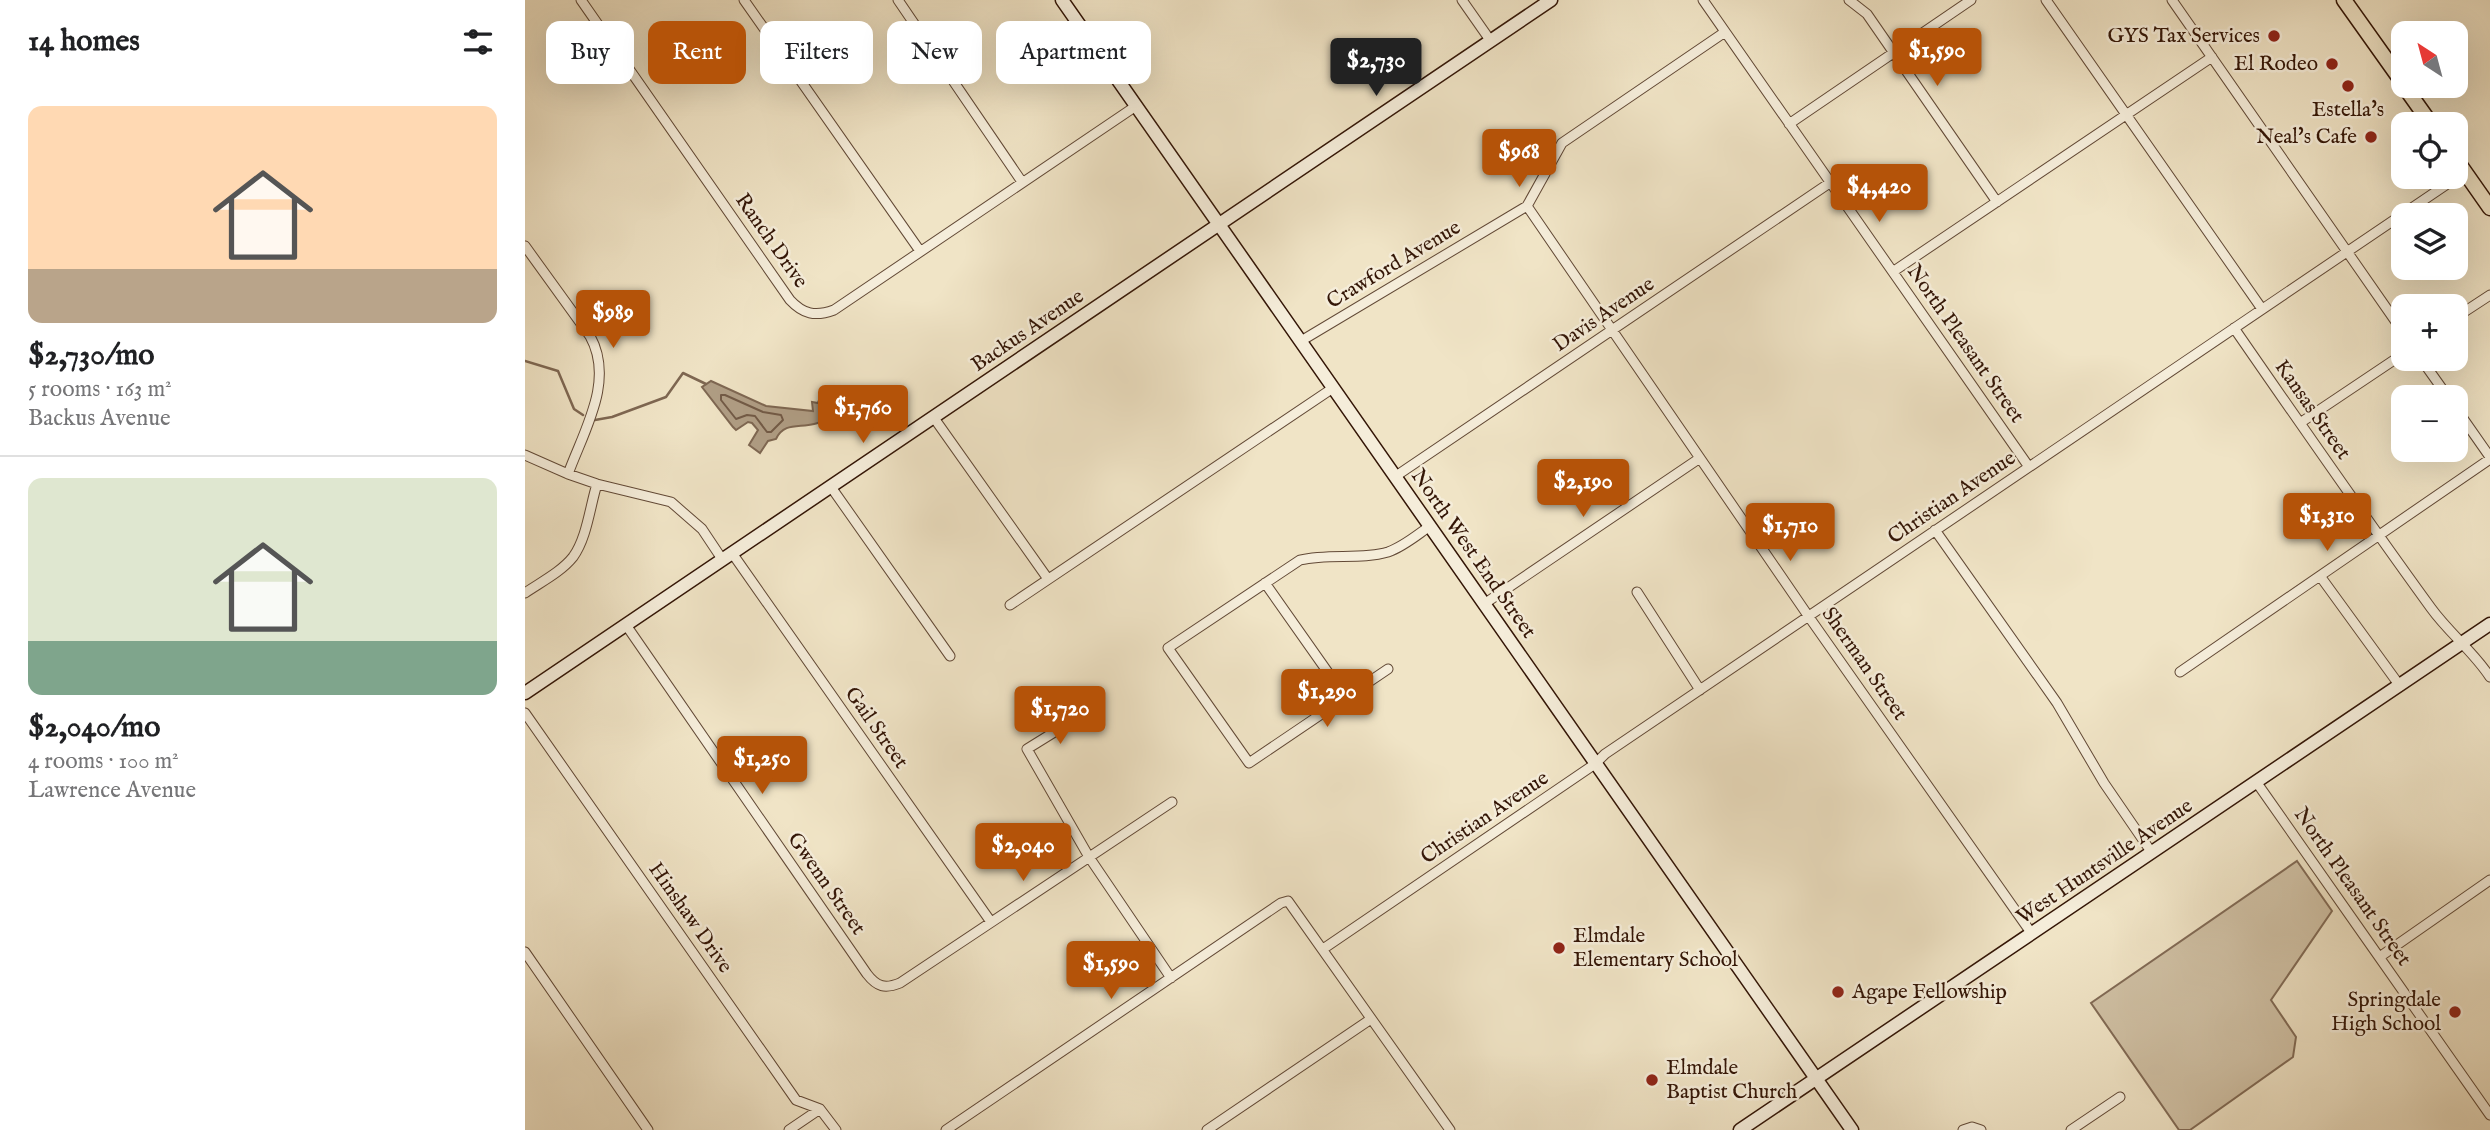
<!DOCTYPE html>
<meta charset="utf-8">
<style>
:root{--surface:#fff;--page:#f6f6f6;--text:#202124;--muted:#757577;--line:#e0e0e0;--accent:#b45309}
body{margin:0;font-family:"IM FELL English",serif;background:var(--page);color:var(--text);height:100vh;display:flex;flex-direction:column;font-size:26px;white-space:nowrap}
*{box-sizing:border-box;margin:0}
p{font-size:23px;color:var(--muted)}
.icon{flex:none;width:38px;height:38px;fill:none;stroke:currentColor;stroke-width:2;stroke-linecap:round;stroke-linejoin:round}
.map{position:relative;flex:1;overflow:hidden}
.details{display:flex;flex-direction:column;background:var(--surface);width:525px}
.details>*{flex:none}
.top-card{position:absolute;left:21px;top:21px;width:665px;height:63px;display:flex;gap:14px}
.needle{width:46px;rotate:324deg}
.controls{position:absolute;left:1866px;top:21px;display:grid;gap:14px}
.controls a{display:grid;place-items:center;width:77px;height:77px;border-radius:14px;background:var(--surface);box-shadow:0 7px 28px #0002;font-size:35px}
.price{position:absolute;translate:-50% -60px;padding:0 16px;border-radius:7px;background:var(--accent);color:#fff;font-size:23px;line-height:46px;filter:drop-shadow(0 2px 4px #0008)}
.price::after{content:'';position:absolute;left:50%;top:42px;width:21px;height:16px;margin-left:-10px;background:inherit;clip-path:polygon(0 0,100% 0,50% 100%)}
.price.on{background:#222;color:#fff}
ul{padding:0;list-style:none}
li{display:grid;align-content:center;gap:14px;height:371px;padding:0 28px}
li+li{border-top:2px solid var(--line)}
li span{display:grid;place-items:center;height:217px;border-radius:14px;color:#555}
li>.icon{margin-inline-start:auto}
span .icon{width:126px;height:126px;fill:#fffc;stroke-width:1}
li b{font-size:30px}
h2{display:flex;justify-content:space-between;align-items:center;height:84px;padding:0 28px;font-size:30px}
.tag{padding:0 24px;border-radius:14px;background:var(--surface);box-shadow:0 7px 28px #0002;font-size:24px;line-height:63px}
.tag.on{background:var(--accent);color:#fff}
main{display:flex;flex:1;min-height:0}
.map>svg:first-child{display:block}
.green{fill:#d0c1a5;stroke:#826b56;stroke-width:2}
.water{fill:#b09e85;stroke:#7e6752;stroke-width:2}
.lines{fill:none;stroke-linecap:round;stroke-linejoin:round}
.shore{stroke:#725a46;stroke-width:2}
.stream{stroke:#7e6752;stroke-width:2.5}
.street-casing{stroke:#624936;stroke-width:11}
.secondary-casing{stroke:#331506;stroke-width:15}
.primary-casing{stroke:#331506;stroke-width:17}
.street{stroke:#f5edda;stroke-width:9}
.secondary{stroke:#f5edda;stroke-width:12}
.primary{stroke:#f0e4c6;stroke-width:14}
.poi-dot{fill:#8f2418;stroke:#f5edda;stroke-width:2.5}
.labels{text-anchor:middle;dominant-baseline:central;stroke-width:5;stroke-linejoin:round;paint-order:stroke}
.poi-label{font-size:21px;fill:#331506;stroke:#f5edda;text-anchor:end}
.street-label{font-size:21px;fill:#331506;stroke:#f5edda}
</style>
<main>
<section class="details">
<h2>14 homes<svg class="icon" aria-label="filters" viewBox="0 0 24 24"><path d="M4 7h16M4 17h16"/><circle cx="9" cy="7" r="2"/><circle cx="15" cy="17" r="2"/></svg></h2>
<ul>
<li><span style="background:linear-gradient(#ffd9b3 75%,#b9a48a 0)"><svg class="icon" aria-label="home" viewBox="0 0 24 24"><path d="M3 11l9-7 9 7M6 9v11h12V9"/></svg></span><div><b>$2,730/mo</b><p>5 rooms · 163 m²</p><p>Backus Avenue</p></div></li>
<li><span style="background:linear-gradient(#dfe7d0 75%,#7fa58c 0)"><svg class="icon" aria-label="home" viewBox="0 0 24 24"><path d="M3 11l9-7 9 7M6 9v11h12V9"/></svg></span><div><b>$2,040/mo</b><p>4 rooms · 100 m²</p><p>Lawrence Avenue</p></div></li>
</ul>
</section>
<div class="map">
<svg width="1965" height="1130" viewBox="0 0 1965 1130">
<rect width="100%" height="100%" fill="#f0e4c6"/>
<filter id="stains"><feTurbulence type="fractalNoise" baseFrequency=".00286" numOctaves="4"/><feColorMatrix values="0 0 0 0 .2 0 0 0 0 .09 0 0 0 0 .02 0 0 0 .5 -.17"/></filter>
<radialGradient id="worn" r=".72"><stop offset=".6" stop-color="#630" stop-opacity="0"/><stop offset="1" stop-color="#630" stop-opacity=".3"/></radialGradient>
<path class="green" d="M1772 861 1807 911 1746 1000 1771 1037 1768 1057 1665 1130H1654L1566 1003Z"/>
<path class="water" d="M186 381 241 406 288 411 287 402 293 403 294 400H297L306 419C300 420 294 423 289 424 274 428 259 422 251 439L243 441 235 453 224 445 233 430 227 423 223 422 211 430 208 427 177 387Z"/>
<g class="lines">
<path class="shore" d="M196 395H200L238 412 256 415 258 420 246 432H242L230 416 222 415 211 419 196 400Z"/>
<path class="stream" d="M0 361 33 371 49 409 58 415
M303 411 380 404
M70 420 87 417 141 397 158 373 181 384"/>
<g class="street-casing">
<path id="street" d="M56 0 265 300C278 314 290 317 309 310L611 106
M219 0 395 251
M373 0 497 182
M937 0 965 40
M1178 0 1504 467
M1324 0 1342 14 1472 202
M1521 0 1737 309
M1647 0 1878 332
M1264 124 1446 0
M1002 206 1284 617 1507 934
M0 246 65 336C90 381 59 430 43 474
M1369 271 1687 57
M1930 318 1965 295
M1709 328C1774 422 1839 516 1906 608 1924 633 1948 651 1965 677
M776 341 1002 206 1037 143 1200 32
M1896 359 1923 397
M1930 407 1965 457
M409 418 523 579
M1775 423 1878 354
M0 455 43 474 72 484 146 502 177 529 197 559
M871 476 1306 182
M306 487 425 656
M1410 530 1532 703 1579 783 1627 853
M207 553 466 922
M1795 576 1875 686
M740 583 821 698
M1112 592 1175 690
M0 593C16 582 36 572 48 557 62 538 65 506 72 484
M959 604 1175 458
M485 605 808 388
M101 625 342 974C352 987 360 989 375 983L647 802
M863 669 724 763 643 648 775 560C804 553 836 560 863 552 878 547 892 535 905 526
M1655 672 1965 459
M0 713 271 1100 295 1109 311 1130
M552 718 502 749 564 857 646 978
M1732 783C1809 894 1888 1004 1965 1115
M798 949 1070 764 1080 754 1940 172
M0 952 123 1130
M1856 956 1965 880
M264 1130 295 1109
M421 1130 756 903 763 901 925 1130
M682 1130 846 1019
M1438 1130 1447 1127 1456 1130
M1546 1130 1595 1097"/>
</g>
<g class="secondary-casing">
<path id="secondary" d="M537 0 1327 1130
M0 693 1026 0
M1215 1130 1965 624"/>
</g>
<g class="primary-casing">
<path id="primary" d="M1819 0 1878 83
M1879 86 1906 124
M1930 158 1965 208"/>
</g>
<use href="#street" class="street"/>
<use href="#secondary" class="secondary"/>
<use href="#primary" class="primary"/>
</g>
<g class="poi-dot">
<circle cx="1749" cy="36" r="7"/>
<circle cx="1807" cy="64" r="7"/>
<circle cx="1823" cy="86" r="7"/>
<circle cx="1846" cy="137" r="7"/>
<circle cx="1034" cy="948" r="7"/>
<circle cx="1313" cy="992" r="7"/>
<circle cx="1930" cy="1012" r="7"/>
<circle cx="1127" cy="1080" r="7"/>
</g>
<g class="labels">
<g class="poi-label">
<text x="1735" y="36">GYS Tax Services</text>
<text x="1793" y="64">El Rodeo</text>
<text x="1823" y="110" text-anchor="middle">Estella's</text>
<text x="1832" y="137">Neal's Cafe</text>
<text x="1048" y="936" text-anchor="start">Elmdale<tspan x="1048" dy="24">Elementary School</tspan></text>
<text x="1327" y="992" text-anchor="start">Agape Fellowship</text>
<text x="1916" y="1000">Springdale<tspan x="1916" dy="24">High School</tspan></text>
<text x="1141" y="1068" text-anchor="start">Elmdale<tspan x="1141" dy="24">Baptist Church</tspan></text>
</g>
<g class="street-label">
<text transform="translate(246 241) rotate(55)">Ranch Drive</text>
<text transform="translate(869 265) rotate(-31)">Crawford Avenue</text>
<text transform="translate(1079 315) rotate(-34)">Davis Avenue</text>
<text transform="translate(503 331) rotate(-34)">Backus Avenue</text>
<text transform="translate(1440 344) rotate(55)">North Pleasant Street</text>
<text transform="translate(1787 410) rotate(55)">Kansas Street</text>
<text transform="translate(1427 498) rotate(-34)">Christian Avenue</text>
<text transform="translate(948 554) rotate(55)">North West End Street</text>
<text transform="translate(1339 664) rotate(55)">Sherman Street</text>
<text transform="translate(351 728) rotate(55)">Gail Street</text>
<text transform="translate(960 818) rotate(-34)">Christian Avenue</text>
<text transform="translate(1580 862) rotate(-34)">West Huntsville Avenue</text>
<text transform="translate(301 884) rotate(55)">Gwenn Street</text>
<text transform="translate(1827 887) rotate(55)">North Pleasant Street</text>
<text transform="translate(165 918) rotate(55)">Hinshaw Drive</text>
</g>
</g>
<rect width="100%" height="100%" filter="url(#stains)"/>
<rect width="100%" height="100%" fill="url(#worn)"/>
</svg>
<div class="controls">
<a><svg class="needle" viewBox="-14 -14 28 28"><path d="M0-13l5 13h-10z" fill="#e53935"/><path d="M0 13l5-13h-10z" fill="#757577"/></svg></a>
<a><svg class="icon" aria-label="locate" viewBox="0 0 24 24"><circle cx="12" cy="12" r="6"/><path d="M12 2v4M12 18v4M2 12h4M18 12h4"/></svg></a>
<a><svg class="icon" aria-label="layers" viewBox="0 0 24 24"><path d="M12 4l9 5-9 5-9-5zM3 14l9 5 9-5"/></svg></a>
<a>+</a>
<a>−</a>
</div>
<b class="price" style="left:1412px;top:88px">$1,590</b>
<b class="price on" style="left:851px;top:98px">$2,730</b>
<b class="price" style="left:994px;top:189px">$968</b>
<b class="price" style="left:1354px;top:224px">$4,420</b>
<b class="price" style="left:88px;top:350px">$989</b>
<b class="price" style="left:338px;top:445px">$1,760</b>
<b class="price" style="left:1058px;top:519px">$2,190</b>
<b class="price" style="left:1802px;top:553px">$1,310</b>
<b class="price" style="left:1265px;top:563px">$1,710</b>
<b class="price" style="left:802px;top:729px">$1,290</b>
<b class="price" style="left:535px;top:746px">$1,720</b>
<b class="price" style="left:237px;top:796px">$1,250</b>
<b class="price" style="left:498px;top:883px">$2,040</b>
<b class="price" style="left:586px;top:1001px">$1,590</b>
<div class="top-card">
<a class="tag">Buy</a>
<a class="tag on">Rent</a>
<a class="tag">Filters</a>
<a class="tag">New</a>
<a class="tag">Apartment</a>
</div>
</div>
</main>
